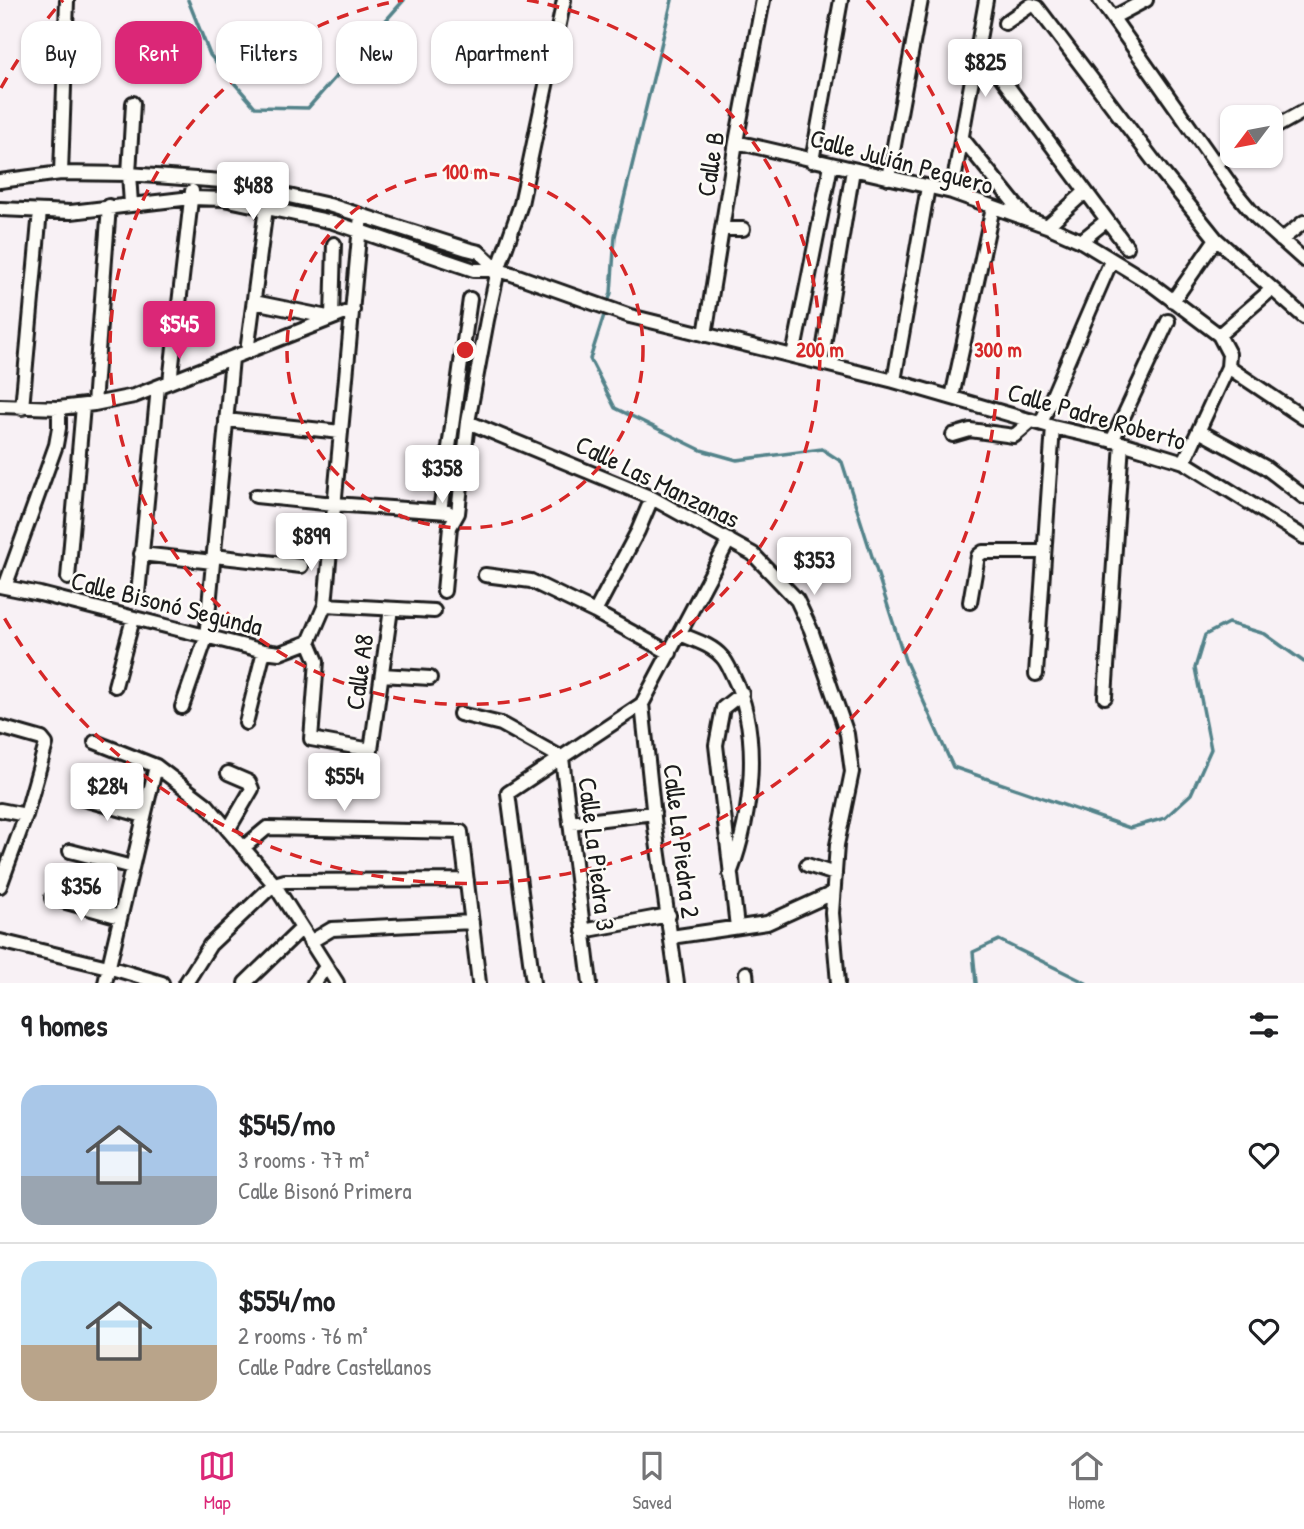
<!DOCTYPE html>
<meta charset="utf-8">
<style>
:root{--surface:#fff;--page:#f6f6f6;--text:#202124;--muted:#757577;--line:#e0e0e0;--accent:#db2777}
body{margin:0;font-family:"Patrick Hand",sans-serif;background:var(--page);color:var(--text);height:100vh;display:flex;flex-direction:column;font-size:26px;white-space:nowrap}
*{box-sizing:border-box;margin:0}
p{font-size:23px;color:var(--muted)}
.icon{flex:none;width:38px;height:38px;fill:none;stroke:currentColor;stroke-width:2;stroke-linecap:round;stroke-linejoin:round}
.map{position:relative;height:983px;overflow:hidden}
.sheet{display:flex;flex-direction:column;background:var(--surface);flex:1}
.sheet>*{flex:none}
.top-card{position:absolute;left:21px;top:21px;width:700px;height:63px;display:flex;gap:14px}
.needle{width:46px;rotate:238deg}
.tools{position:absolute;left:1220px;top:105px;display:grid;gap:14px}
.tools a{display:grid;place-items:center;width:63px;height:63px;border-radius:14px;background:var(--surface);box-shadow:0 2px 5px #0004;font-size:35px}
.price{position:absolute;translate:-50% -60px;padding:0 16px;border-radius:7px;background:#fff;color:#222;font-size:23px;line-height:46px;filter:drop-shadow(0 2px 4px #0008)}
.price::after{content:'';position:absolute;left:50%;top:42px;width:21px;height:16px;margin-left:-10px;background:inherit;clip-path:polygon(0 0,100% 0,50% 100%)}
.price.active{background:var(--accent);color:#fff}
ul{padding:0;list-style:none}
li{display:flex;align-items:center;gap:21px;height:175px;padding:0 21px}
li+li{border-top:2px solid var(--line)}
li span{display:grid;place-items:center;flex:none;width:196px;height:140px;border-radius:21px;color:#555}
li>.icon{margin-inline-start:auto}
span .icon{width:84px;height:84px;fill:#fffc;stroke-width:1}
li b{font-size:30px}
h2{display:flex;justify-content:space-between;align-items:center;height:84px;padding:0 21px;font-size:30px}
.chip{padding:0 24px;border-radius:21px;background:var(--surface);box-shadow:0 2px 5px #0004;font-size:24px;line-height:63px}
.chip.active{background:var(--accent);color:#fff}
.menu{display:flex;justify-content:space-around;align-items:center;height:98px;border-top:2px solid var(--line);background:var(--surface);font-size:19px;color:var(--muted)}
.menu a{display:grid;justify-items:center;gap:4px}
.menu .active{color:var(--accent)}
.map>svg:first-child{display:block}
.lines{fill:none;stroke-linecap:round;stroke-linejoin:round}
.stream{stroke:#53838a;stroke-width:3.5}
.minor-casing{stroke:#1c1c1c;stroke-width:18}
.minor{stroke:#fdfcf7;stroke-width:12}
.ring{fill:none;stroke:#d62828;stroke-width:3.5;stroke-dasharray:12 9}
.labels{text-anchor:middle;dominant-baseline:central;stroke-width:5;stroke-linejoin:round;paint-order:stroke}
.street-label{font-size:26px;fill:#1c1c1c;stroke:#fdfcf7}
.centre{fill:#d62828;stroke:#fdfcf7;stroke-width:3.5}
.ring-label{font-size:21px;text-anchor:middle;font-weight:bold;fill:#d62828;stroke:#fdfcf7;stroke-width:5;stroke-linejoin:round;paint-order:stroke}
</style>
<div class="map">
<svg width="1304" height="983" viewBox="0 0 1304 983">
<rect width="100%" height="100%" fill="#f8f1f5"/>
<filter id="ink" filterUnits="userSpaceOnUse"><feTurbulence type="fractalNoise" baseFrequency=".0143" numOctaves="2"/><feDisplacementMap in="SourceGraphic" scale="14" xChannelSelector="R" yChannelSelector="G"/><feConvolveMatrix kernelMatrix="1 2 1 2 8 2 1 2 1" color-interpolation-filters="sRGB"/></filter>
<g filter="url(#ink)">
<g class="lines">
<path class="stream" d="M188 0 210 55 255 107 308 108 404 0
M672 0 615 236 611 293 590 359 615 408 701 450 737 460 822 449 842 462 905 660 953 767 1130 828 1165 818 1191 794 1211 749 1195 668 1205 635 1228 623 1265 634 1304 662
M976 983 973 952 999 940 1086 983"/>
<g class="minor-casing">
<path id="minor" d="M1100 0 1237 194 1256 217 1304 260
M1114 17 1146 0
M1005 23 1031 5 1037 7 1163 173 1216 239 1304 317
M978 46 1127 247
M1270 130 1304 111
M962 138 1027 219
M736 142 952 192 1047 226 1081 241 1150 283 1219 335 1229 354 1228 367 1184 462
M812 161 841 0
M1215 163 1232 153
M61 173 67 0
M888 178 921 0
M0 181 61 173 129 174 222 181 329 205 467 249 479 252 498 270
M952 192 986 0
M131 204 129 174 133 103
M0 209 71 212 191 198 224 199 333 222 474 270H498L512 274 630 316 894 381 1053 427 1122 443 1184 462 1304 537
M1047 226 1085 192
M723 229H743
M1281 240 1304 222
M1081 241 1106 221
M1173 301 1216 239
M254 302 332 318 334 244
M705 335 736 142 763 0
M1219 335 1272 289
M247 352 266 208
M793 356 831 165
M821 363 853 170
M1228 367 1304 418
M894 381 928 187
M170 382 192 191
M952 397 993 207
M94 404 109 206
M0 406 59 408 94 404 134 396 353 310
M22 408 40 211
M226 420 341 432
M468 422 652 498 753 554 797 600 811 630 847 734 852 772 837 845 832 913 838 983
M1041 423 1111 261
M1199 431 1265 467 1304 497
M953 435 970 430 1014 436 1028 424 1030 420
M1112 441 1168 321
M256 496 334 504 448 512
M440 511 470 299
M141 554 213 562
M214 556 301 566
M485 575 531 581 595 612 670 653
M68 578 83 406
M0 586 40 594 264 651 280 653 309 642 325 605 361 215
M5 587 56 445 59 428V408
M444 591 450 527 458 513 468 422 487 320 498 270 521 204 564 0
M138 594 158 387
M970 602 978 556 983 552H1044
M325 605 434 611
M595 612 638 531 652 498
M680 634C694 640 712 645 722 657 727 662 730 670 733 676 762 733 752 815 730 874
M309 642 317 661 311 739 371 750 391 609
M1036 674 1053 427
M382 675 430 678
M115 686 133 619
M1105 697 1122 443
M642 704 655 827 677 983
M182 707 206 638 232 358
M460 714 501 724 562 758 590 983
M246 723 264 651
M0 727 42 739 46 744 26 815 0 886
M95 742 156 766 207 805 274 884 337 983
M228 773 249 782 252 789 228 830
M80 798 144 816
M0 810 26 815
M570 823 654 813
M243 848 267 828 461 832 479 983
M70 851 132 867
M807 865 835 874
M52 898 120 917
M737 927 716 745 723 708 742 693
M583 931 669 915
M671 937 767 923 833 893
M0 941 108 967 162 983
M310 942 332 929 472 922
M746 973 747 983
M105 983 156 766
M186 983 210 945 274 884 285 881 467 880
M245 983 301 929
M314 983 326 967
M533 983 508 793 642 704 729 540"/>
</g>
<use href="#minor" class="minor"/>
</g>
</g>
<g class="ring">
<circle cx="465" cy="350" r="178"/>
<path d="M527 0A355 355 0 1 1 403 0"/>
<path d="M1 88A533 533 0 0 1 63 0M867 0A533 533 0 1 1 1 612"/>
</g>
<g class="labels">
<g class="street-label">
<text transform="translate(902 161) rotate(15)">Calle Julián Peguero</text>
<text transform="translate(710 164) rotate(-81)">Calle B</text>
<text transform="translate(1097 416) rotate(16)">Calle Padre Roberto</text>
<text transform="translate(658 481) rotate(26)">Calle Las Manzanas</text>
<text transform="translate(167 603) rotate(14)">Calle Bisonó Segunda</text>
<text transform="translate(359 672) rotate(-82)">Calle A8</text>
<text transform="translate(682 841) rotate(83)">Calle La Piedra 2</text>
<text transform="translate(597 854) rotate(83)">Calle La Piedra 3</text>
</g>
</g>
<circle cx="465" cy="350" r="10" class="centre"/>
<g class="ring-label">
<text x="465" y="179">100 m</text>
<text x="820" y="357">200 m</text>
<text x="998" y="357">300 m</text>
</g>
</svg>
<div class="tools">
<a><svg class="needle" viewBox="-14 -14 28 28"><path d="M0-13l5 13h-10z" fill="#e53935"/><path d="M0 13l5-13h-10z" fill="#757577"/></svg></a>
</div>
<b class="price" style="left:985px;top:99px">$825</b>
<b class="price" style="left:253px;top:222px">$488</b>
<b class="price active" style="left:179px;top:361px">$545</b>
<b class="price" style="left:442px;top:505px">$358</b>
<b class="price" style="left:311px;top:573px">$899</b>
<b class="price" style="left:814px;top:597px">$353</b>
<b class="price" style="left:344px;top:813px">$554</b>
<b class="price" style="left:107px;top:823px">$284</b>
<b class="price" style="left:81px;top:923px">$356</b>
<div class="top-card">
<a class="chip">Buy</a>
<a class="chip active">Rent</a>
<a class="chip">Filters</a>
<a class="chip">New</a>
<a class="chip">Apartment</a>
</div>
</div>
<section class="sheet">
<h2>9 homes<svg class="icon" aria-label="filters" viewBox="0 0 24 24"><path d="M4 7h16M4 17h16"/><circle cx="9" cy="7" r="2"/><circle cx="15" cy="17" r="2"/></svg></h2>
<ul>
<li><span style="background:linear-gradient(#a9c7e8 65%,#9aa5b1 0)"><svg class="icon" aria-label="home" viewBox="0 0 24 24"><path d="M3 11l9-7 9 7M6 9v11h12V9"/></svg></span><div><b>$545/mo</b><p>3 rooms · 77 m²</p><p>Calle Bisonó Primera</p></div><svg class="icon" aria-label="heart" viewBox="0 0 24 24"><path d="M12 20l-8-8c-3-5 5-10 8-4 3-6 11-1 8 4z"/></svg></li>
<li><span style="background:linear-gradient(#bfe0f5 60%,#b9a48a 0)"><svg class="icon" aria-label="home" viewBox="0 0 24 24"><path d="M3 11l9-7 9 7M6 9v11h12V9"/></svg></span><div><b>$554/mo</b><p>2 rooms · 76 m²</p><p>Calle Padre Castellanos</p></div><svg class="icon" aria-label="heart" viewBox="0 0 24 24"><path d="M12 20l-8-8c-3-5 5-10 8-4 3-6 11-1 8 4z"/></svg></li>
</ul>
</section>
<nav class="menu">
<a class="active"><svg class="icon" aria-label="map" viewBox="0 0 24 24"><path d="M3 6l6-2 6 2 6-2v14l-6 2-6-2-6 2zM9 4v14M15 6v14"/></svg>Map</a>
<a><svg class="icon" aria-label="saved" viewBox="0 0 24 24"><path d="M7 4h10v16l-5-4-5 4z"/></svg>Saved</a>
<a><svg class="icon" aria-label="home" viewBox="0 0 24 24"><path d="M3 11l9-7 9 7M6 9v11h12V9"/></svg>Home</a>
</nav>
